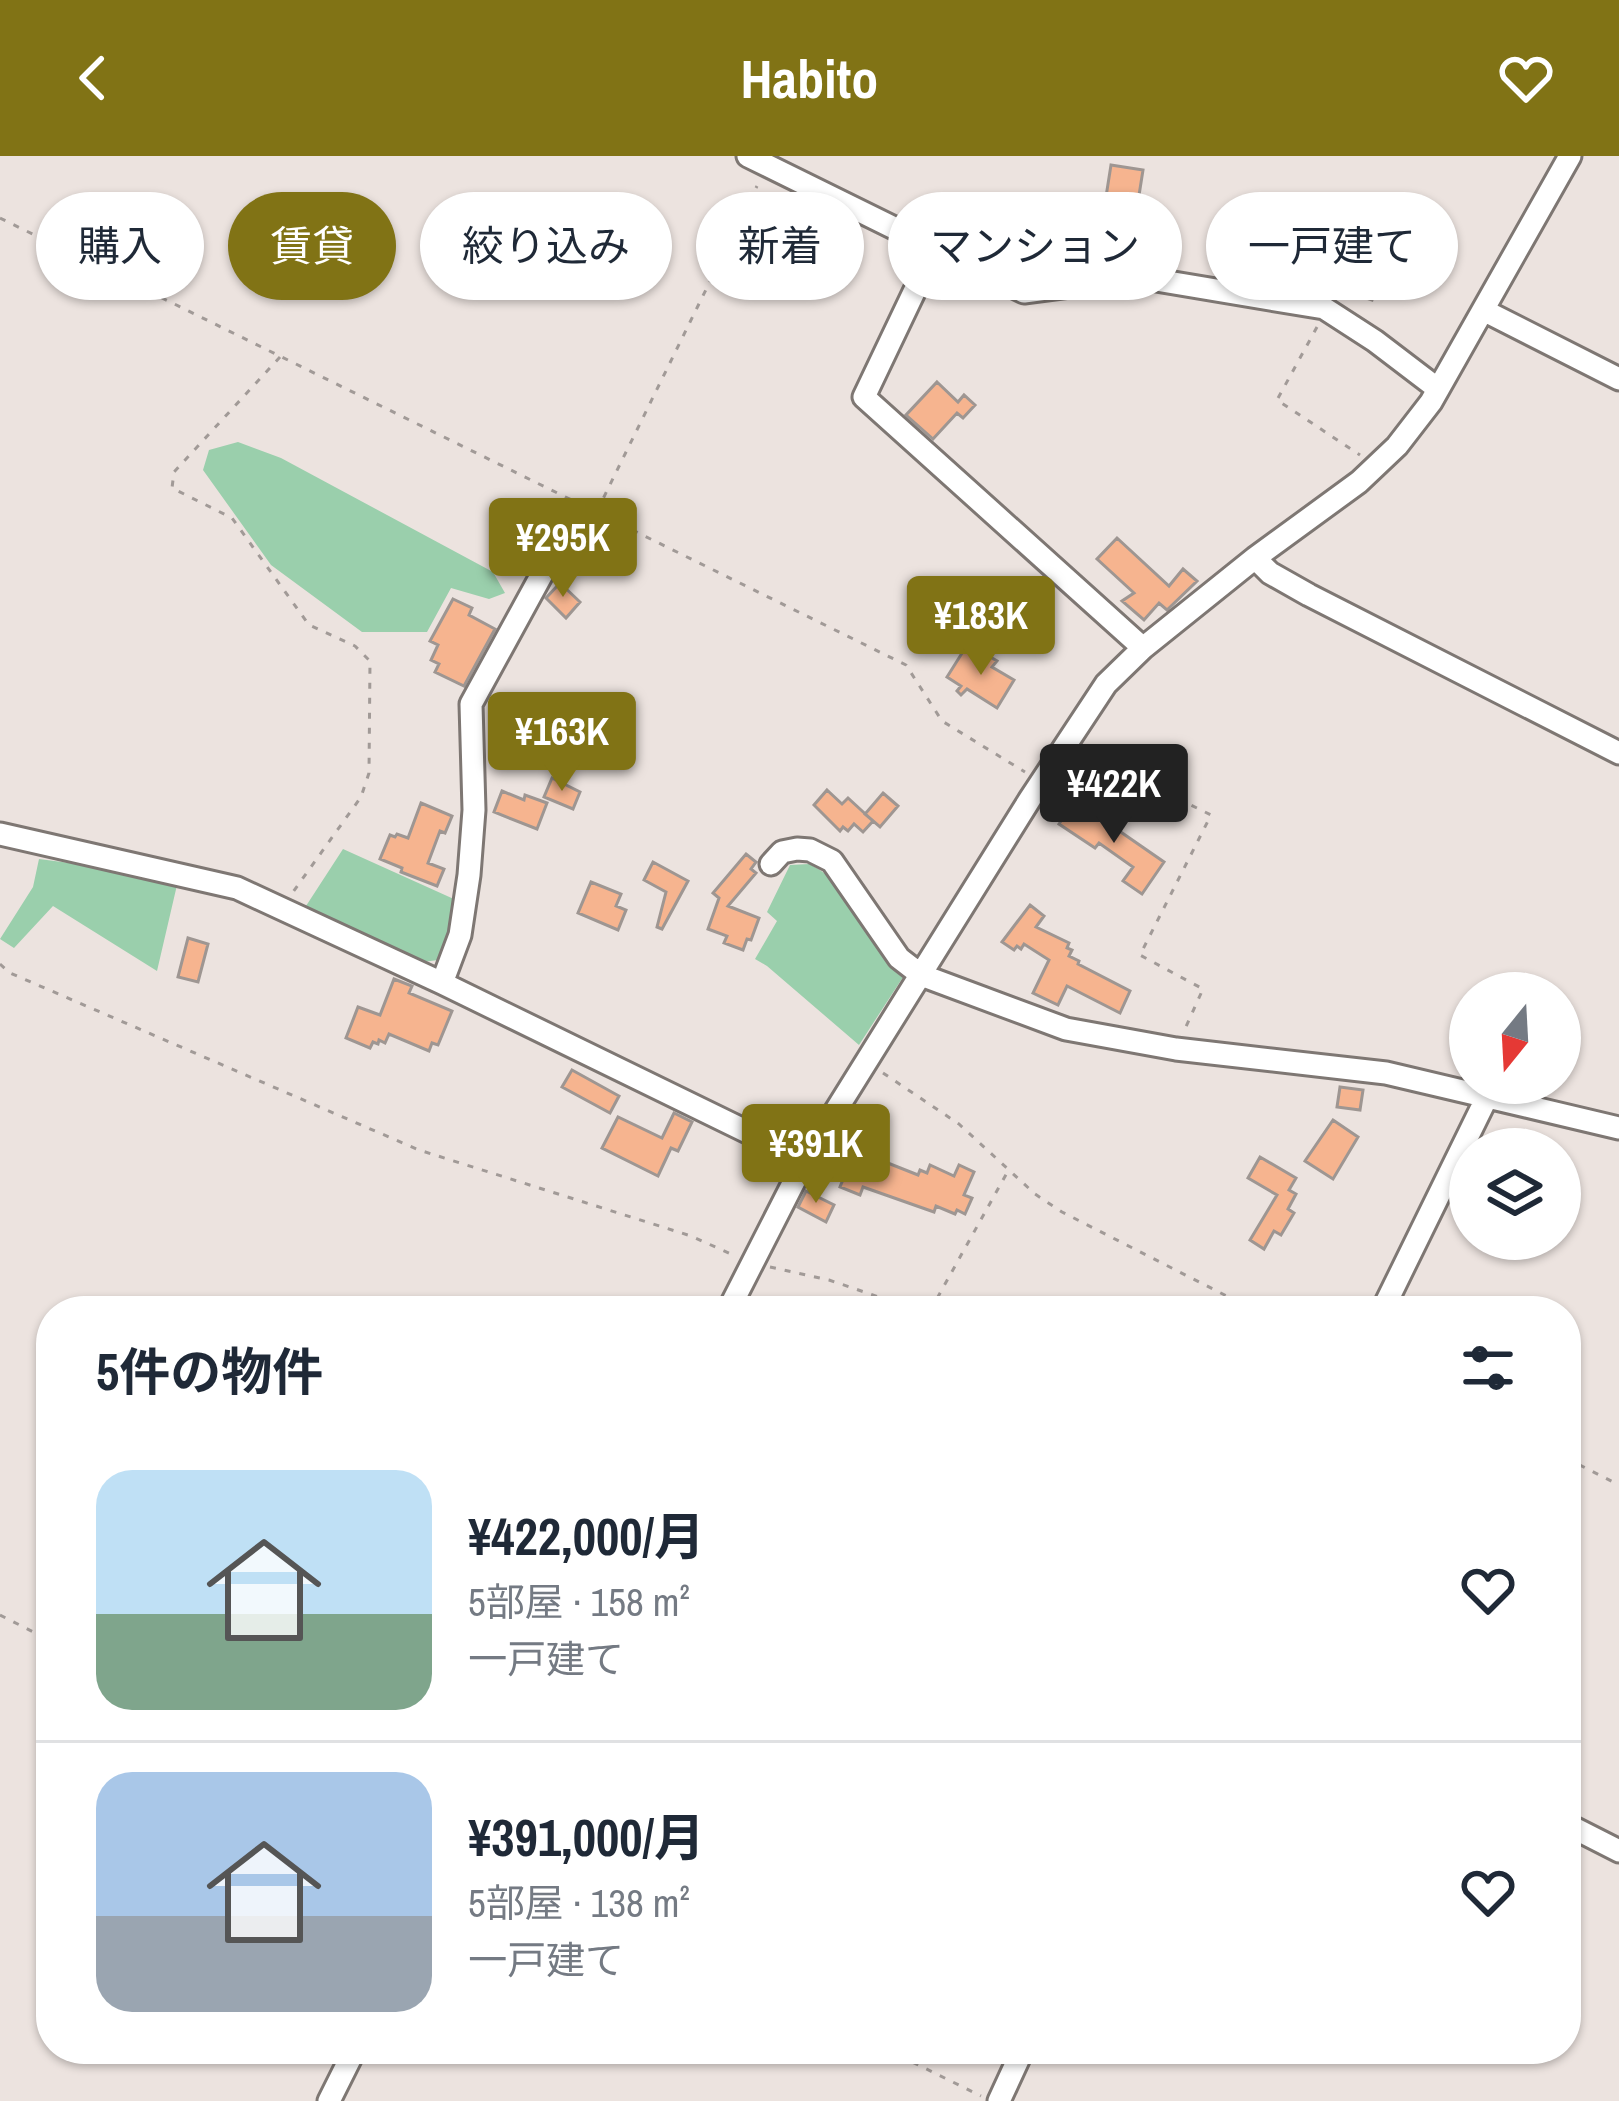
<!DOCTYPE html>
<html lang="ja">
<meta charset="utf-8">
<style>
:root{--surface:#fff;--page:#f6f6f7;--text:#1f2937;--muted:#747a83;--line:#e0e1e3;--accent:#817315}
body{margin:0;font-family:"Archivo Narrow","Noto Sans JP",sans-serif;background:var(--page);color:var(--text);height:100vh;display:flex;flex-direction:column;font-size:45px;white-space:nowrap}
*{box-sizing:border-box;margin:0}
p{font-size:39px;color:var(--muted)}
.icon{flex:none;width:66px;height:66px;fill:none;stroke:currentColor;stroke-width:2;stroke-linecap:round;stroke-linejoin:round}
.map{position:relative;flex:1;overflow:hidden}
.side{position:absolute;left:36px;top:1140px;width:1545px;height:768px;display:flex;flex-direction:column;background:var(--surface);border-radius:48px;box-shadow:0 3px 9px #0004}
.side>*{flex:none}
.guide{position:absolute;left:36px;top:36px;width:1548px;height:108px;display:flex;gap:24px}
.needle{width:78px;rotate:198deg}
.buttons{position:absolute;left:1449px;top:816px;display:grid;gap:24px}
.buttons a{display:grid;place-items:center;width:132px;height:132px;border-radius:50%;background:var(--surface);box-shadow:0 3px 9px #0004;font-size:60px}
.price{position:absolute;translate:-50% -102px;padding:0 27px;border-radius:12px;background:var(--accent);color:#fff;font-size:39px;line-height:78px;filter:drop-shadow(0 3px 6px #0008)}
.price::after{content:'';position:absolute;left:50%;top:72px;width:36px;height:27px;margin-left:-18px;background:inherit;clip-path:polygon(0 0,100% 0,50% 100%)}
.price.active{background:#222;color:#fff}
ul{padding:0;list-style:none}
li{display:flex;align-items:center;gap:36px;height:300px;padding:0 60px}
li+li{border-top:3px solid var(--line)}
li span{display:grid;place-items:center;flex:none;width:336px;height:240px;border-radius:36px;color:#555}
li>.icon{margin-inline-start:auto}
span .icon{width:144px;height:144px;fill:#fffc;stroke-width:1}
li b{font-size:51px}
h2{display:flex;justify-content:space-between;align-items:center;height:144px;padding:0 60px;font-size:51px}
.tag{padding:0 42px;border-radius:54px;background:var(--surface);box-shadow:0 3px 9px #0004;font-size:42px;line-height:108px}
.tag.active{background:var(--accent);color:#fff}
header{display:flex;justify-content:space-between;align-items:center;height:156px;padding:0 60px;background:var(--accent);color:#fff;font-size:54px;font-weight:800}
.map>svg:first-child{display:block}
.green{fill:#9acfac}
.building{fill:#f6b48f;stroke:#9e9692;stroke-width:3}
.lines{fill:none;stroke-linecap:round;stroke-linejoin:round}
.minor-casing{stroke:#7e7773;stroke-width:27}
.path{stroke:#a19a97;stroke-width:3;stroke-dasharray:6 9;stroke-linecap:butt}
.minor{stroke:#fff;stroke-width:21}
</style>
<header><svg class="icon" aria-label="back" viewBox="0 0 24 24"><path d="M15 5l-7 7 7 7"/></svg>Habito<svg class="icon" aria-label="heart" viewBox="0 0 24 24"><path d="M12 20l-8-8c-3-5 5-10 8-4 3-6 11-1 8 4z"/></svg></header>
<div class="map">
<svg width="1619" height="1945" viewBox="0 0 1619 1945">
<rect width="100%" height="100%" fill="#ece3df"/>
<path class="green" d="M238 286 281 302 493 416 505 437 489 443 451 432 427 476H362L271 409 203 314 209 294Z
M343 693 456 744 448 790 438 804 423 806 306 750Z
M39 703 116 713 177 729 157 815 53 750 14 792 0 783 33 731Z
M809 708C837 722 855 744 871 770 882 788 885 807 905 818L859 889 767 810 755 803 777 765 767 756 790 709Z"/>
<path class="building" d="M1111 9 1143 14 1137 52 1105 47Z
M1020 51 1035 52 1034 68 1145 79 1141 106 1092 105 1093 100 1016 92Z
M1351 103 1382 113 1372 144 1341 133Z
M937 226 958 246 964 239 975 249 963 262 957 257 933 283 906 259Z
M1117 382 1169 430 1183 413 1197 425 1167 454 1159 447 1144 464 1122 445 1134 437 1097 403Z
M560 427 580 446 566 462 546 442Z
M984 433 1026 479 1014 490 971 445Z
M453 443 472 452 469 459 495 473 464 530 435 516 439 508 431 504 438 489 430 485Z
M964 494 978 502 982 496 997 505 992 511 1014 524 997 552 967 533 961 539 957 535 961 530 947 521Z
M552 622 580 636 573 653 544 641Z
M827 634 842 648 848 642 873 665 863 676 854 668 848 675 843 671 840 675 814 649Z
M502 635 524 644 525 639 547 647 537 673 494 656Z
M883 637 898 650 880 671 865 658Z
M421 647 452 660 445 677 440 675 428 707 444 713 437 730 401 716 402 712 380 703 390 679 395 681 397 678 408 682Z
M1074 647 1101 665 1102 663 1164 706 1142 738 1123 725 1133 711 1099 687 1095 692 1059 668Z
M746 698 756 706 751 713 756 717 728 750 759 762 751 784 747 783 743 794 724 787 727 780 708 773 719 742 713 737Z
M653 706 688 725 662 773 657 771 666 736 644 724Z
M591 726 621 738 616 750 626 754 618 774 578 757Z
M1030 749 1044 760 1036 771 1069 787 1067 792 1072 794 1069 800 1079 805 1078 808 1130 835 1120 857 1067 830 1058 849 1033 837 1049 804 1024 788 1021 793 1017 790 1014 794 1002 786Z
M188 782 208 788 198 826 178 821Z
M394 823 412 830 409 837 452 855 438 889 432 887 429 895 389 878 385 887 379 884 378 888 373 886 370 892 346 882 358 851 380 859Z
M572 914 619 940 610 957 562 931Z
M1340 931 1363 934 1360 954 1337 951Z
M674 957 692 966 678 995 671 992 658 1020 602 992 618 961 662 982Z
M1333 964 1358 981 1333 1023 1305 1005Z
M855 994 918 1019 920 1014 927 1017 930 1009 954 1020 959 1009 974 1016 964 1039 972 1042 965 1058 957 1054 955 1058 936 1050 934 1056 863 1031 860 1039 840 1031Z
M1260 1001 1296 1022 1289 1034 1296 1038 1288 1053 1294 1057 1281 1079 1274 1075 1264 1093 1250 1084 1277 1039 1248 1022Z
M806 1035 834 1049 826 1066 798 1051Z"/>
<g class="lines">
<g class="minor-casing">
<path id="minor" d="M748 0 1024 136 1138 121 1324 152 1375 185 1438 233
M935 92 864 241 1143 492
M1483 154 1619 223
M1255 402 1270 417 1309 439 1619 597
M0 678 237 732 442 827 805 1004
M771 708 782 696 797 693 810 694 832 705 899 802 921 819 1066 873 1176 893 1386 917 1619 972
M442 827 460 779 469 719 474 654 471 548 547 409
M728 1155 805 1004 1030 643 1106 528 1143 492 1255 402 1359 326 1397 290 1431 246 1570 0
M1382 1155 1487 941
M1566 1668 1619 1695
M329 1945 355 1893
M999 1945 1023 1893"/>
</g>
<path class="path" d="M0 62 906 509 942 565 1025 616
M1317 171 1277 244 1360 299
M280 201 174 316 172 332 232 362 309 469 355 490 370 505 369 617 361 641 293 736
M597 355 757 30
M556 391 579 348
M1084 596 1211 659 1140 799 1203 833 1184 875
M0 808 10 817 419 994 691 1080 733 1099
M883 917 959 968 1035 1038 1062 1056 1256 1155
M770 1111 829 1124 920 1155
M930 1155 1008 1015
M1566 1302 1619 1329
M0 1459 51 1485
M886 1893 981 1940"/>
<use href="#minor" class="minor"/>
</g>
</svg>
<div class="buttons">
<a><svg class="needle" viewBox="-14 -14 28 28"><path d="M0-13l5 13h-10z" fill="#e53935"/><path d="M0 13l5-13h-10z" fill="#747a83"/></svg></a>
<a><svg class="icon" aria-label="layers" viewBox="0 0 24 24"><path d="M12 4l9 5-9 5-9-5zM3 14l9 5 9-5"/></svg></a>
</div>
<b class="price" style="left:563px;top:444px">¥295K</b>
<b class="price" style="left:981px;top:522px">¥183K</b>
<b class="price" style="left:562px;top:638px">¥163K</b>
<b class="price active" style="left:1114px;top:690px">¥422K</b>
<b class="price" style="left:816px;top:1050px">¥391K</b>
<div class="guide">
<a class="tag">購入</a>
<a class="tag active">賃貸</a>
<a class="tag">絞り込み</a>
<a class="tag">新着</a>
<a class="tag">マンション</a>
<a class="tag">一戸建て</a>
</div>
<section class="side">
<h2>5件の物件<svg class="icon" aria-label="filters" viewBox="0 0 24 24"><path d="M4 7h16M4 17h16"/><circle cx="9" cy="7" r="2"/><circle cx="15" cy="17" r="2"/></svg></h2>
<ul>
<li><span style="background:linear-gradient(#bfe0f5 60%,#7fa58c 0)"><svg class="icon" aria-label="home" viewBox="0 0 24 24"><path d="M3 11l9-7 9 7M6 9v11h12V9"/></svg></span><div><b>¥422,000/月</b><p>5部屋 · 158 m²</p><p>一戸建て</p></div><svg class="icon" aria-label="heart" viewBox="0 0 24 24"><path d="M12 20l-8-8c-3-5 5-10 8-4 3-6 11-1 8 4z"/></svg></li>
<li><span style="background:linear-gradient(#a9c7e8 60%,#9aa5b1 0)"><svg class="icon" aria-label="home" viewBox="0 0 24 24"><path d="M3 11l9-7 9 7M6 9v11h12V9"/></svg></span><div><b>¥391,000/月</b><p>5部屋 · 138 m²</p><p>一戸建て</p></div><svg class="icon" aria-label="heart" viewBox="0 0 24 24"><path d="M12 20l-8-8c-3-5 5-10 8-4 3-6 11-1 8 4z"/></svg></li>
</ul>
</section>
</div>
